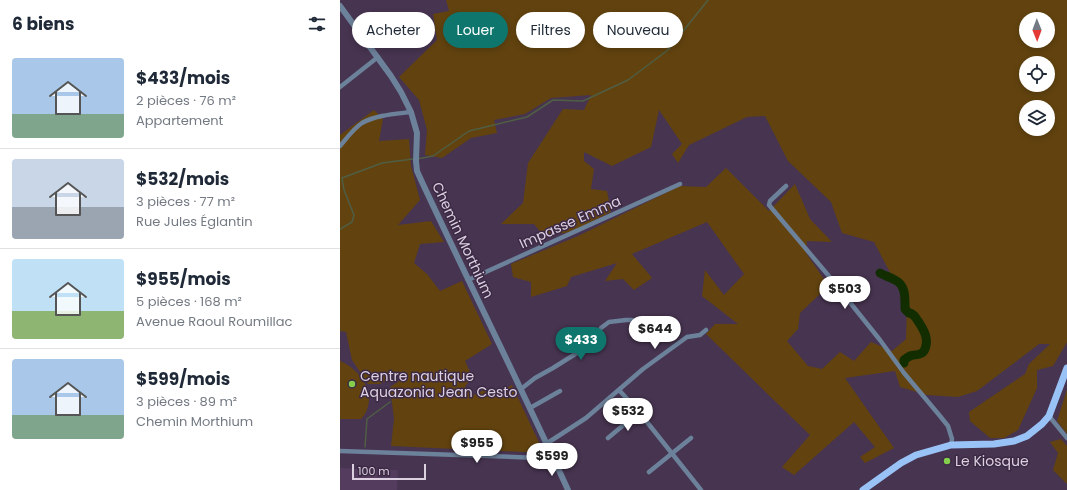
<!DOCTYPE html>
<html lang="fr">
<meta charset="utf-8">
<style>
:root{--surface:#fff;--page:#f6f6f7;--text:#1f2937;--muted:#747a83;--line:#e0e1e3;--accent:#0f766e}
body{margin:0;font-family:Poppins,sans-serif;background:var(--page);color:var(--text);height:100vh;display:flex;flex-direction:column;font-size:15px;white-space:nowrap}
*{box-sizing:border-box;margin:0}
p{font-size:13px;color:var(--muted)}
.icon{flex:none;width:22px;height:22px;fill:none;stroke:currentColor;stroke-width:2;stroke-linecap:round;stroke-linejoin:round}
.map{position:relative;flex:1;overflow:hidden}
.details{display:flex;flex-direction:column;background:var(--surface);width:340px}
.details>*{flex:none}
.banner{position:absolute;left:12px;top:12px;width:380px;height:36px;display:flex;gap:8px}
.needle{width:26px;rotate:179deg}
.fabs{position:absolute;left:679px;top:12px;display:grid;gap:8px}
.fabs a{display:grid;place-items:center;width:36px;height:36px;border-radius:50%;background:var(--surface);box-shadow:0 2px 6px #0003;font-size:20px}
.scale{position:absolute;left:12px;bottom:10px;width:74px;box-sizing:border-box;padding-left:4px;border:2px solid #dcd0e1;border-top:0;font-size:11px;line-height:14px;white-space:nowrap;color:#dcd0e1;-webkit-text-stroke:3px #3c2a45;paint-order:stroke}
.price{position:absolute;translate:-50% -34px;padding:0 9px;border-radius:14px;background:#fff;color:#222;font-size:13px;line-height:26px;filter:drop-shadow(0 1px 2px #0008)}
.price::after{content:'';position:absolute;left:50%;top:24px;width:12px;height:9px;margin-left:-6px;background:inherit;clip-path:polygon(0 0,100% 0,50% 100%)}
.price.on{background:var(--accent);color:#fff}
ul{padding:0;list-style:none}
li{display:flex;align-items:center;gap:12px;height:100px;padding:0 12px}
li+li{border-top:1px solid var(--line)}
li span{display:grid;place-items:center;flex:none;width:112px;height:80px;border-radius:4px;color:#555}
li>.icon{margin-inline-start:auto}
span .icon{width:48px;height:48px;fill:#fffc;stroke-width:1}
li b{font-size:17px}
h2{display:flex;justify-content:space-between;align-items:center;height:48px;padding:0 12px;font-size:17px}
.chip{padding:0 14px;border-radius:18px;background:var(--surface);box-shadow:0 2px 6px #0003;font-size:14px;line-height:36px}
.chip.on{background:var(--accent);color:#fff}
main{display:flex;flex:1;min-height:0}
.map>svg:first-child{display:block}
.built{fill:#533c5e}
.green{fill:#62430f;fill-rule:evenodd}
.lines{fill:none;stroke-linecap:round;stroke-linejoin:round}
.stream{stroke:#4f5e44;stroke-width:1.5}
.river{stroke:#122d00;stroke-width:9}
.minor{stroke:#6c819a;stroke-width:4.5}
.tertiary{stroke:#6c819a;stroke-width:6}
.primary{stroke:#99c3f7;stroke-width:7}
.poi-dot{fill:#84d04d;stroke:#3c2a45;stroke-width:1.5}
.labels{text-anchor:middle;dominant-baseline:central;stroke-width:3;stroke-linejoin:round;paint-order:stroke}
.street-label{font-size:14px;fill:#dcd0e1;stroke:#3c2a45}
.poi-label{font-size:14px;fill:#dcd0e1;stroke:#3c2a45;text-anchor:start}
</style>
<main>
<section class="details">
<h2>6 biens<svg class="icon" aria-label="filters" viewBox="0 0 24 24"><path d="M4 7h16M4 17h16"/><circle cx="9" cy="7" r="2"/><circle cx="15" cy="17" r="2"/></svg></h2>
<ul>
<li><span style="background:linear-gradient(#a9c7e8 70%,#7fa58c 0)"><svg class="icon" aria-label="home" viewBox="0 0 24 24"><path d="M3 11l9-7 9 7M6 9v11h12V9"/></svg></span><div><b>$433/mois</b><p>2 pièces · 76 m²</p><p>Appartement</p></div></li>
<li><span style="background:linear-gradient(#c9d6e8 60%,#9aa5b1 0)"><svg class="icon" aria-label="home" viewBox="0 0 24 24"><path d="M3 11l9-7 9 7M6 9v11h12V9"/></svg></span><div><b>$532/mois</b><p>3 pièces · 77 m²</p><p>Rue Jules Églantin</p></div></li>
<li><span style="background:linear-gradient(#bfe0f5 65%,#8fb573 0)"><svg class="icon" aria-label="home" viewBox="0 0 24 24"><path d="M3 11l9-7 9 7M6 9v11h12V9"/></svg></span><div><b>$955/mois</b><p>5 pièces · 168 m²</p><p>Avenue Raoul Roumillac</p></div></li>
<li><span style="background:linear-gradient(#a9c7e8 70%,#7fa58c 0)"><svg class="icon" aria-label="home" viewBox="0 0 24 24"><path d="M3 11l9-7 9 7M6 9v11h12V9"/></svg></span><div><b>$599/mois</b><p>3 pièces · 89 m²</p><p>Chemin Morthium</p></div></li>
</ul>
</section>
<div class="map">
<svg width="727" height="490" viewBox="0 0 727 490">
<rect width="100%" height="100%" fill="#473450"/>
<path class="built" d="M0 468 58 470 57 490H0Z"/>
<path class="green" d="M106 0H727V342L713 366 697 370V388L678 430 664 438H650L630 421 629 412 685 374 689 364 710 344H699L637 391 618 397 587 395 560 387 555 371 505 378 554 448 525 463 520 457 535 447 514 422 454 475 442 467 470 435 366 334 375 324H398L362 296 365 270 384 295 404 274 367 222 292 254 312 278 294 290 283 279 265 281 277 263 231 277 227 286 191 297V282L173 277 171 264 238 236 340 186 366 187 386 168 429 211 455 184 470 219 492 242 467 241 466 253 497 298 481 293 460 313 458 329 447 341 468 366 482 369 500 352 514 361 531 342 552 351 566 339 567 305 534 242 502 233 491 202 448 161 425 116 407 117 349 145 338 163 332 154 342 144 319 110 311 147 272 166 244 152V161L254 169 251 189 267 191 271 212 231 232 204 236 194 224H161L183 203 188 163 223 109 244 110 251 95 211 98 185 114 154 120 157 133 131 138 102 158 85 155 87 130 79 100 59 77 97 40 93 14 109 11ZM686 19H708V41H686ZM686 63H708V85H686ZM686 107H708V129H686Z
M34 110 43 119 39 141 69 139 71 166 80 200 58 225 91 221 104 242 80 244 74 263 87 274 100 291 122 281 152 344 125 361 132 376 125 387 134 395 146 389 154 394 172 385 204 453 51 446 54 419 50 387 64 378 60 372 40 384H28L12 360 6 332 0 331V135Z
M0 361C19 369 36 391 26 412 25 414 23 417 21 419H0Z
M727 389V434L717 421Z
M721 439 727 446V484L713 470 718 453 710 442Z"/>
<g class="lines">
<path class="stream" d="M77 159 93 156 129 131 187 117 213 100 243 101 288 80 328 50 368 0
M0 229 12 222 14 215 4 190 2 178 42 163 73 159
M25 447 27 419 50 402"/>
<path class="river" d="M540 273C545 276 550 277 555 280 566 285 565 298 565 309L569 313C575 314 575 317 578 321 584 330 590 340 584 351 581 356 575 354 570 356 568 357 566 358 564 360V363"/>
<path class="minor" d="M0 87 38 57
M0 146C7 138 13 129 22 123 36 115 55 114 71 112
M446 186 430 201 429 205 488 275 540 340 564 373 600 416 608 426 612 439 611 445
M128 280 340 184
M248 346 260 340
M181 389 195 378 213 368 248 346 261 328 269 322 286 320H292
M279 390 299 412 361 490
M190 408 220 391
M709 416 727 438
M268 438 299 412
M206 444 246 418 303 369 347 337 360 335 366 330
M0 451 174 457 198 458 212 456
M309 472 351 438"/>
<path class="tertiary" d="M0 6 51 76 61 92 71 112 77 133 76 161 77 171 82 182C130 285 181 387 228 490"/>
<path class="primary" d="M523 490 561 463 576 455 611 445 654 444 674 441 687 436 702 424 709 416 727 368"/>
</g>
<g class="poi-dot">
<circle cx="12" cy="384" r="4"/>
<circle cx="607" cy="461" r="4"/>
</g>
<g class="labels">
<g class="street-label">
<text transform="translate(230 222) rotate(-24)">Impasse Emma</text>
<text transform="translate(123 240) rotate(65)">Chemin Morthium</text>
</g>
<g class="poi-label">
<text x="20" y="376">Centre nautique<tspan x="20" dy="16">Aquazonia Jean Cesto</tspan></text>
<text x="615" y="461">Le Kiosque</text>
</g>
</g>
</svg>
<div class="fabs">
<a><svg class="needle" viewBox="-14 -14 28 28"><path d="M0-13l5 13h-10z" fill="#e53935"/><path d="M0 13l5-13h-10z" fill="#747a83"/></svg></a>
<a><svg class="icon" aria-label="locate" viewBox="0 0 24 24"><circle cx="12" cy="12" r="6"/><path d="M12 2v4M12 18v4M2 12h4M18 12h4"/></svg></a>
<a><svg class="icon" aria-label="layers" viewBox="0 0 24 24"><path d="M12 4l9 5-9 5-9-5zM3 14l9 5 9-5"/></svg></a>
</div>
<div class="scale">100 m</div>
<b class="price" style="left:505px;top:310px">$503</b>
<b class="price" style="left:315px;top:350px">$644</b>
<b class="price on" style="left:241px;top:361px">$433</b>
<b class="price" style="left:288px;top:432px">$532</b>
<b class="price" style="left:137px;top:464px">$955</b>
<b class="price" style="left:212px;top:477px">$599</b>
<div class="banner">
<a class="chip">Acheter</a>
<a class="chip on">Louer</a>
<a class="chip">Filtres</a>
<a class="chip">Nouveau</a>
</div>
</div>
</main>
